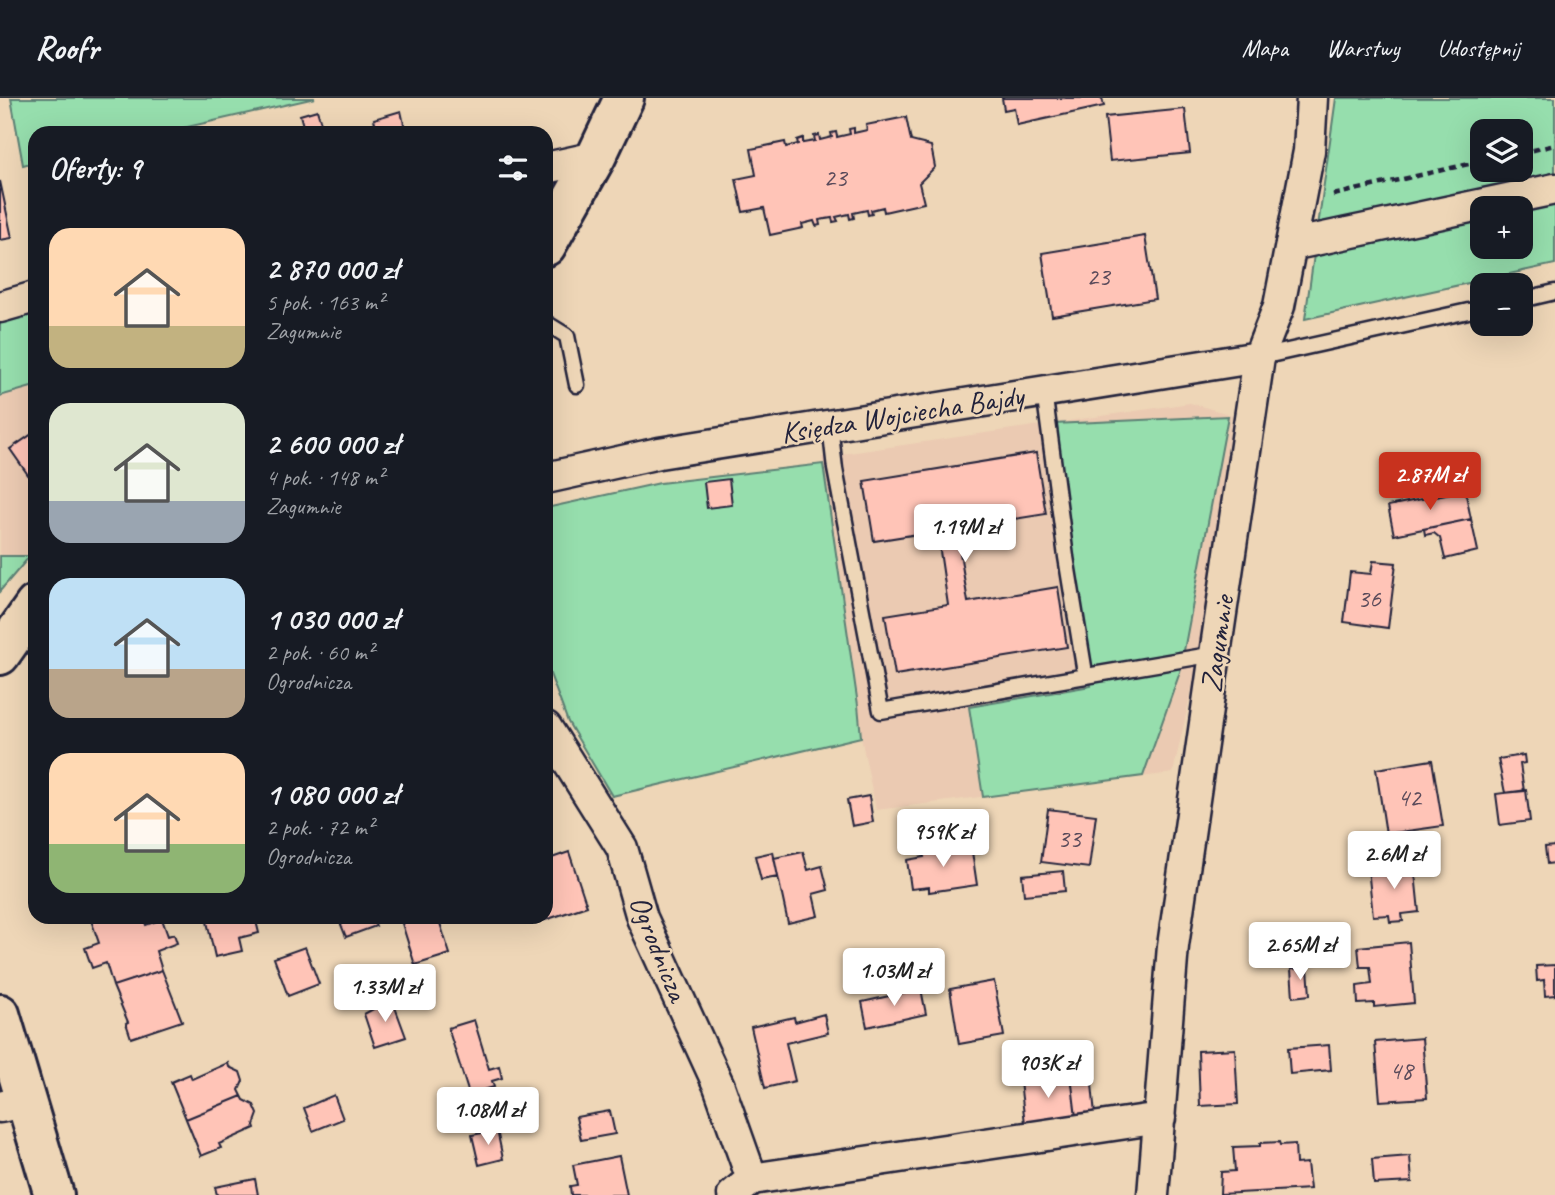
<!DOCTYPE html>
<html lang="pl">
<meta charset="utf-8">
<style>
:root{--surface:#171b24;--page:#242831;--text:#f1f3f6;--muted:#9ea1a6;--line:#363941;--accent:#c8321e}
body{margin:0;font-family:Caveat,sans-serif;background:var(--page);color:var(--text);height:100vh;display:flex;flex-direction:column;font-size:26px;white-space:nowrap}
*{box-sizing:border-box;margin:0}
p{font-size:23px;color:var(--muted)}
.icon{flex:none;width:38px;height:38px;fill:none;stroke:currentColor;stroke-width:2;stroke-linecap:round;stroke-linejoin:round}
.map{position:relative;flex:1;overflow:hidden}
.drawer{position:absolute;left:28px;top:28px;width:525px;height:798px;display:flex;flex-direction:column;background:var(--surface);border-radius:21px;box-shadow:0 7px 28px #0002}
.drawer>*{flex:none}
.fabs{position:absolute;left:1470px;top:21px;display:grid;gap:14px}
.fabs a{display:grid;place-items:center;width:63px;height:63px;border-radius:14px;background:var(--surface);box-shadow:0 7px 28px #0002;font-size:35px}
.price{position:absolute;translate:-50% -60px;padding:0 16px;border-radius:7px;background:#fff;color:#222;font-size:23px;line-height:46px;filter:drop-shadow(0 2px 4px #0008)}
.price::after{content:'';position:absolute;left:50%;top:42px;width:21px;height:16px;margin-left:-10px;background:inherit;clip-path:polygon(0 0,100% 0,50% 100%)}
.price.active{background:var(--accent);color:#fff}
ul{padding:0;list-style:none}
li{display:flex;align-items:center;gap:21px;height:175px;padding:0 21px}
li span{display:grid;place-items:center;flex:none;width:196px;height:140px;border-radius:21px;color:#555}
li>.icon{margin-inline-start:auto}
span .icon{width:84px;height:84px;fill:#fffc;stroke-width:1}
li b{font-size:30px}
h2{display:flex;justify-content:space-between;align-items:center;height:84px;padding:0 21px;font-size:30px}
header{display:flex;align-items:center;gap:42px;box-sizing:border-box;height:98px;padding:0 35px;background:var(--surface);border-bottom:2px solid var(--line)}
header strong{font-size:33px}
nav{display:flex;gap:38px;margin-inline-start:auto;font-size:24px}
.map>svg:first-child{display:block}
.built{fill:#ebcab2}
.green{fill:#96dead;stroke:#5c8074;stroke-width:2;fill-rule:evenodd}
.building{fill:#ffc4b7;stroke:#22223b;stroke-width:2}
.lines{fill:none;stroke-linecap:round;stroke-linejoin:round}
.lane-casing{stroke:#22223b;stroke-width:19}
.street-casing{stroke:#22223b;stroke-width:35}
.secondary-casing{stroke:#22223b;stroke-width:44}
.path{stroke:#22223b;stroke-width:4.5;stroke-dasharray:7 5;stroke-linecap:butt}
.lane{stroke:#eed6b7;stroke-width:14}
.street{stroke:#eed6b7;stroke-width:30}
.secondary{stroke:#eed6b7;stroke-width:38}
.labels{text-anchor:middle;dominant-baseline:central;stroke-width:5;stroke-linejoin:round;paint-order:stroke}
.number-label{font-size:26px;fill:#594a5a}
.street-label{font-size:30px;fill:#22223b;stroke:#eed6b7}
</style>
<header>
<strong>Roofr</strong>
<nav><a>Mapa</a><a>Warstwy</a><a>Udostępnij</a></nav>
</header>
<div class="map">
<svg width="1555" height="1097" viewBox="0 0 1555 1097">
<rect width="100%" height="100%" fill="#eed6b7"/>
<filter id="ink" filterUnits="userSpaceOnUse"><feTurbulence type="fractalNoise" baseFrequency=".0143" numOctaves="2"/><feDisplacementMap in="SourceGraphic" scale="14" xChannelSelector="R" yChannelSelector="G"/><feConvolveMatrix kernelMatrix="1 2 1 2 8 2 1 2 1" color-interpolation-filters="sRGB"/></filter>
<g filter="url(#ink)">
<path class="built" d="M35 288V453L30 458H0V298Z
M1190 305 1232 317 1199 558 1173 675 876 712 861 639 822 359Z"/>
<path class="green" d="M11 0H315L161 35H35V64L23 67Z
M1336 0H1555V166L1305 221ZM1482 33H1521V72H1482ZM1482 110H1521V149H1482Z
M35 211V288L0 298V221Z
M1228 318 1180 574 1143 678 983 699 969 609 1091 588 1053 326Z
M823 366 858 607 861 639 612 698 568 624 547 568 546 410 660 385Z
M0 458H30L0 493Z"/>
<path class="building" d="M1002 0H1102L1104 8 1017 27 1014 10 1004 12Z
M1185 11 1190 55 1110 63 1105 19Z
M317 12 324 35H305L300 17Z
M401 13 406 35H377L374 21Z
M906 19 911 43 931 48 935 69 919 85 924 105 884 114 883 109 871 112 872 116 868 117 867 112 853 115 854 120 850 121 849 116 836 119 838 123 833 124 832 120 819 122 820 127 816 128 814 123 802 126 803 130 770 137 764 110 743 114 736 81 756 77 751 51 785 44 786 49 798 46 797 42 803 40V45L815 43 814 38 819 37 820 42 832 39 831 35 836 34 837 39 850 36 849 31 854 30V35L867 32 866 27Z
M0 83 12 140 0 142Z
M1145 138 1155 201 1052 218 1042 155Z
M35 334V383L33 384 10 351Z
M1036 355 1046 416 956 430 968 504 1058 489 1067 549 895 577 885 517 948 507 937 433 874 443 864 383Z
M729 381 732 407 707 410 704 384Z
M1465 392 1471 421 1394 437 1388 408Z
M1471 421 1478 453 1445 461 1440 440 1434 435 1425 437 1424 431Z
M1373 463 1396 465 1388 530 1344 524 1350 474 1371 476Z
M1524 657 1525 665 1520 666 1524 693 1505 695 1498 661Z
M1432 662 1443 728 1386 736 1376 671Z
M1526 692 1530 723 1500 727 1496 696Z
M869 698 873 724 852 728 847 702Z
M1048 711 1096 717 1089 770 1041 764Z
M971 747 977 787 929 794V789L911 791 907 762 924 759 923 754Z
M1555 748V765L1547 766 1545 749Z
M569 754 587 808 545 822 546 762Z
M773 754 778 779 761 782 755 758Z
M803 754 808 772 822 768 828 792 813 796 818 818 788 825 774 760Z
M1414 765 1419 814 1402 816 1403 823 1390 824 1389 817 1373 818 1368 770Z
M1063 773 1065 793 1024 797 1022 777Z
M98 819H143L146 827 162 821 168 838 174 836 177 845 156 853 162 872 113 888 106 865 92 870 85 850 99 845 91 822Z
M206 819H255L259 835 239 840 242 853 215 859Z
M338 819H372L376 828 346 839Z
M400 819H438L450 856 415 867Z
M1409 844 1414 905 1374 909V905L1358 906 1357 888 1372 886 1370 869H1360L1358 849Z
M305 849 319 886 288 898 274 860Z
M1555 867V897L1545 898 1544 882 1537 883 1536 868Z
M1308 870 1310 897 1293 899 1291 871Z
M162 872 182 923 131 940 126 925 128 924 113 888Z
M994 883 1004 938 959 946 950 891Z
M921 891 926 916 867 929 862 904Z
M392 901 406 939 375 949 364 916Z
M824 916 828 935 786 945 795 983 765 990 751 929 794 919 795 924Z
M474 922 489 971 499 968 502 980 492 983 494 989 469 996 448 930Z
M1422 940 1427 1000 1380 1003 1375 944Z
M1329 947 1331 972 1290 976 1288 950Z
M1235 951 1238 1006 1200 1008 1198 953Z
M228 965 229 969 240 974 243 983 239 992 242 998 186 1021 171 984 190 976 192 981Z
M1091 976 1095 1017 1076 1019 1071 978Z
M1071 978 1076 1019 1025 1025 1020 984Z
M334 997 343 1021 313 1033 304 1010Z
M242 998 244 1002 254 1007 258 1016 254 1027 255 1030 219 1046 221 1050 201 1058 186 1021Z
M610 1013 615 1036 581 1042 576 1019Z
M497 1032 503 1061 479 1067 472 1037Z
M1279 1044 1280 1047 1295 1046 1296 1066 1307 1065 1310 1091 1220 1096 1221 1074 1235 1073 1233 1049 1260 1048V1045Z
M619 1058 627 1097H571L570 1088 577 1087 573 1067Z
M1410 1058 1412 1084 1374 1086 1372 1061Z
M255 1081 258 1097H217L215 1089Z"/>
<g class="lines">
<g class="lane-casing">
<path id="lane" d="M1521 202 1555 194
M546 225 567 238 577 287
M1261 259 1482 210
M1044 293 1066 459 1084 569
M830 327 835 371 881 613 1215 556"/>
</g>
<g class="street-casing">
<path id="street" d="M546 70 596 59
M1291 147 1555 91
M0 209 35 199
M546 380 659 355 1259 259
M546 629 622 750 642 820 719 988 752 1081 733 1097
M0 1009 27 1003
M752 1081 1160 1020
M1153 1097 1173 848 1215 556 1259 259 1279 208 1309 53 1312 0"/>
</g>
<g class="secondary-casing">
<path id="secondary" d="M546 148 596 59 624 0
M0 557 35 507
M0 916 54 1097"/>
</g>
<path class="path" d="M1521 55 1555 47
M1333 97 1482 63"/>
<use href="#lane" class="lane"/>
<use href="#street" class="street"/>
<use href="#secondary" class="secondary"/>
</g>
</g>
<g class="labels">
<g class="number-label">
<text x="835" y="79">23</text>
<text x="1098" y="178">23</text>
<text x="1369" y="500">36</text>
<text x="1409" y="699">42</text>
<text x="1069" y="740">33</text>
<text x="1401" y="972">48</text>
</g>
<g class="street-label">
<text transform="translate(902 316) rotate(-9)">Księdza Wojciecha Bajdy</text>
<text transform="translate(1217 546) rotate(-82)">Zagumnie</text>
<text transform="translate(659 850) rotate(68)">Ogrodnicza</text>
</g>
</g>
</svg>
<div class="fabs">
<a><svg class="icon" aria-label="layers" viewBox="0 0 24 24"><path d="M12 4l9 5-9 5-9-5zM3 14l9 5 9-5"/></svg></a>
<a>+</a>
<a>−</a>
</div>
<b class="price active" style="left:1430px;top:414px">2.87M zł</b>
<b class="price" style="left:965px;top:466px">1.19M zł</b>
<b class="price" style="left:943px;top:771px">959K zł</b>
<b class="price" style="left:1394px;top:793px">2.6M zł</b>
<b class="price" style="left:1300px;top:884px">2.65M zł</b>
<b class="price" style="left:894px;top:910px">1.03M zł</b>
<b class="price" style="left:385px;top:926px">1.33M zł</b>
<b class="price" style="left:1048px;top:1002px">903K zł</b>
<b class="price" style="left:488px;top:1049px">1.08M zł</b>
<section class="drawer">
<h2>Oferty: 9<svg class="icon" aria-label="filters" viewBox="0 0 24 24"><path d="M4 7h16M4 17h16"/><circle cx="9" cy="7" r="2"/><circle cx="15" cy="17" r="2"/></svg></h2>
<ul>
<li><span style="background:linear-gradient(#ffd9b3 70%,#c2b280 0)"><svg class="icon" aria-label="home" viewBox="0 0 24 24"><path d="M3 11l9-7 9 7M6 9v11h12V9"/></svg></span><div><b>2 870 000 zł</b><p>5 pok. · 163 m²</p><p>Zagumnie</p></div></li>
<li><span style="background:linear-gradient(#dfe7d0 70%,#9aa5b1 0)"><svg class="icon" aria-label="home" viewBox="0 0 24 24"><path d="M3 11l9-7 9 7M6 9v11h12V9"/></svg></span><div><b>2 600 000 zł</b><p>4 pok. · 148 m²</p><p>Zagumnie</p></div></li>
<li><span style="background:linear-gradient(#bfe0f5 65%,#b9a48a 0)"><svg class="icon" aria-label="home" viewBox="0 0 24 24"><path d="M3 11l9-7 9 7M6 9v11h12V9"/></svg></span><div><b>1 030 000 zł</b><p>2 pok. · 60 m²</p><p>Ogrodnicza</p></div></li>
<li><span style="background:linear-gradient(#ffd9b3 65%,#8fb573 0)"><svg class="icon" aria-label="home" viewBox="0 0 24 24"><path d="M3 11l9-7 9 7M6 9v11h12V9"/></svg></span><div><b>1 080 000 zł</b><p>2 pok. · 72 m²</p><p>Ogrodnicza</p></div></li>
</ul>
</section>
</div>
